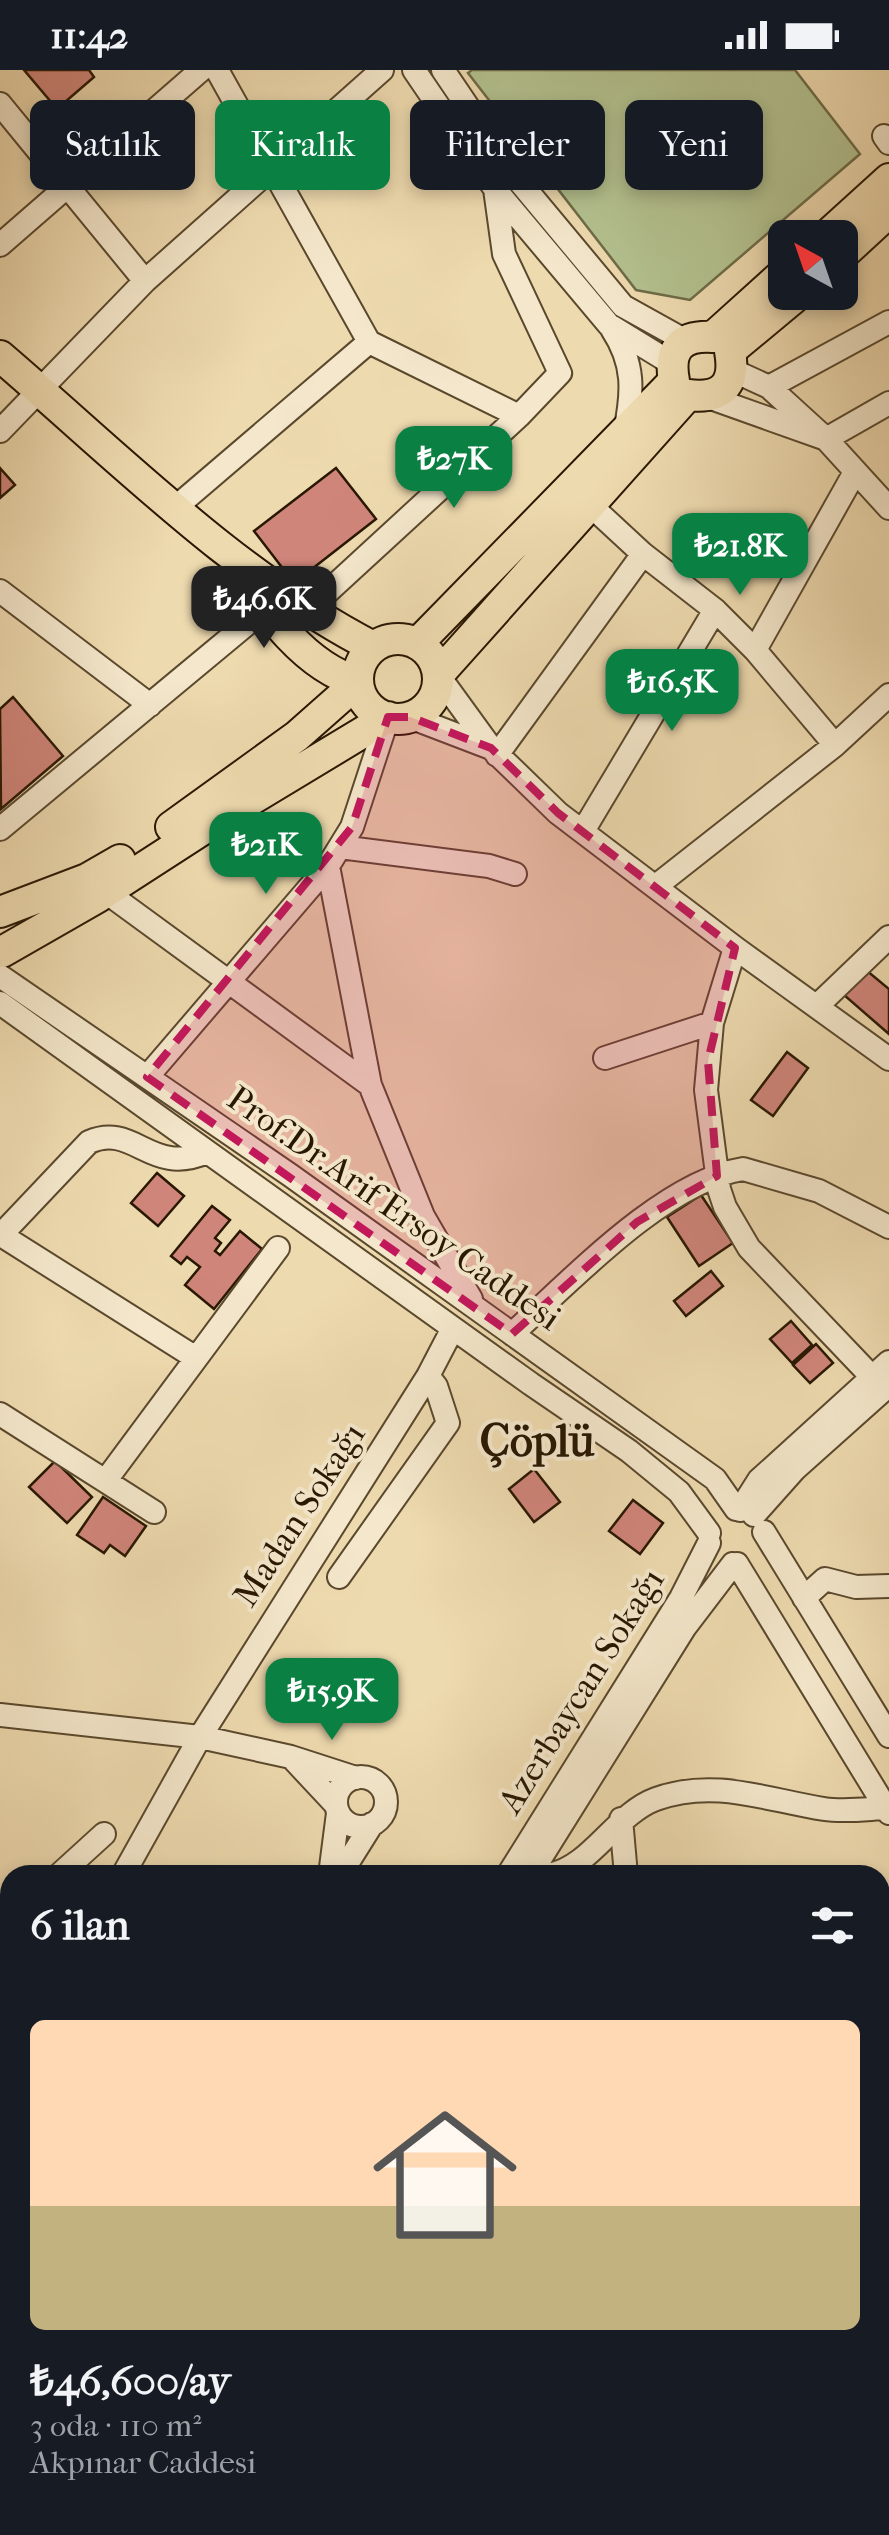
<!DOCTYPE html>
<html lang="tr">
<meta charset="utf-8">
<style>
:root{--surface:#171b24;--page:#242831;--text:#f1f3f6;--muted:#9ea1a6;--accent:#0b8043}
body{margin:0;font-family:"IM FELL French Canon",serif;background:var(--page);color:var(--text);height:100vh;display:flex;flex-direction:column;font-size:38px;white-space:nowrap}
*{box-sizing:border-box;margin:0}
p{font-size:32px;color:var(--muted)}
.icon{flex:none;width:55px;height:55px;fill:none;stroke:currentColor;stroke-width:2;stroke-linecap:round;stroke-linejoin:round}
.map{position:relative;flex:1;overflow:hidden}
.side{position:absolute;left:0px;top:1795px;width:890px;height:670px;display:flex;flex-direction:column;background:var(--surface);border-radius:30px 30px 0 0;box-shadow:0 5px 15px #0003}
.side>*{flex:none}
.banner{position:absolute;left:30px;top:30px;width:830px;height:90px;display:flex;gap:20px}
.needle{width:65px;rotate:320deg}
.controls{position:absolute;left:768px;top:150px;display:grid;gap:20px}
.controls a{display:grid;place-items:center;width:90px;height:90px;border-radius:15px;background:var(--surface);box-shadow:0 5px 15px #0003;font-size:50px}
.price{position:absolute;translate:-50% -85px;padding:0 22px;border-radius:20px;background:var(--accent);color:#fff;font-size:32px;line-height:65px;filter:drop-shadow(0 2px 5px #0008)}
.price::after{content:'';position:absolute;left:50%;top:60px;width:30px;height:22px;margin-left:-15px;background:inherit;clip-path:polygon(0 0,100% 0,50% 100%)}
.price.current{background:#222;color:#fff}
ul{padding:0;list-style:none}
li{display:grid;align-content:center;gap:20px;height:530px;padding:0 30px}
li span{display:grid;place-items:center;height:310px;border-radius:15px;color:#555}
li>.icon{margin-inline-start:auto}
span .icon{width:180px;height:180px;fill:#fffc;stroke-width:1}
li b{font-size:42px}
h2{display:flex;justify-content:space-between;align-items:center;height:120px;padding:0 30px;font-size:42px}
.pill{padding:0 35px;border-radius:15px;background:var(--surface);box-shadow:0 5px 15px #0003;font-size:35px;line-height:90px}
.pill.current{background:var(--accent);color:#fff}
.status{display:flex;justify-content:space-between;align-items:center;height:70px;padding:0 50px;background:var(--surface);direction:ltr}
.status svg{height:28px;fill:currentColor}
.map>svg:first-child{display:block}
.green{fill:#b3c18f;stroke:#6e6c48;stroke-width:2.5}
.building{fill:#d0857a;stroke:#281702;stroke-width:2.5}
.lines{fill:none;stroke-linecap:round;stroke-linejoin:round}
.minor-casing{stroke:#5a482d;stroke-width:26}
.major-casing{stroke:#281702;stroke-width:34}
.minor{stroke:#f4e7cb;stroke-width:22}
.major{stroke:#eedaaf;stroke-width:30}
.marked{fill:#c2185b;fill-opacity:0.2;stroke:#c2185b;stroke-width:8;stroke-dasharray:20 12;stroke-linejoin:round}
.labels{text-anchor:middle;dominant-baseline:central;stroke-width:8;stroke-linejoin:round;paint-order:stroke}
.street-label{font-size:35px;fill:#281702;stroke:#f4e7cb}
.district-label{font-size:45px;font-weight:bold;fill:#281702;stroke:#f4e7cb}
</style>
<div class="status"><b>11:42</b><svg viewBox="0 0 49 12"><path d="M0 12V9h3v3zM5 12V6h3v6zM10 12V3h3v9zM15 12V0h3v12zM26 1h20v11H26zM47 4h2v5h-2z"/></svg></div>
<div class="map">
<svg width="889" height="2465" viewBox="0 0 889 2465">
<rect width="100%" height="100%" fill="#eedaaf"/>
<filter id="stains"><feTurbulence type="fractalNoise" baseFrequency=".002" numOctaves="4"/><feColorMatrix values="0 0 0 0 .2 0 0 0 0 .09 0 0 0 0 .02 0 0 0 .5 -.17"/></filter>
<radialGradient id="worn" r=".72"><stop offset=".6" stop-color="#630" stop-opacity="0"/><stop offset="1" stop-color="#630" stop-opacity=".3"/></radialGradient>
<path class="green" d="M472 0H795L860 84 690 230 636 220 468 3Z"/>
<path class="building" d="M24 0H89L94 7 57 39Z
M0 398 15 415 0 428Z
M336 398 376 449 294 513 254 461Z
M13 627 63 686 1 739 0 639Z
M866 900 889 919V964L844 925Z
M787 982 808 998 773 1046 751 1030Z
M157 1103 184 1126 158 1156 131 1133Z
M701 1125 733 1173 699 1196 667 1147Z
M212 1136 230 1150 215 1168 221 1173 215 1181 220 1185 240 1161 262 1179 214 1239 185 1215 200 1197 187 1187 181 1194 171 1186Z
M711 1201 723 1216 686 1246 674 1231Z
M791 1251 812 1275 792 1293 770 1269Z
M816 1274 833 1293 810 1313 793 1295Z
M55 1391 92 1427 67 1453 29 1417Z
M534 1399 560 1432 534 1452 509 1419Z
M103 1427 146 1456 125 1486 110 1475 104 1483 77 1465Z
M633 1430 663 1453 640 1484 609 1461Z
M234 2455H243L256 2465H226Z"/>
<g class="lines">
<g class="minor-casing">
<path id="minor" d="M217 0 369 272 519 346
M414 0 495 119 609 255 671 293
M443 0 514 105 623 236 686 271
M0 34 145 211
M884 66 889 73
M0 175 201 0
M612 259C635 294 633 322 625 362
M734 301 769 317 826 369 889 438
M769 317 889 252
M708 327 826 369 889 333
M0 361 145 211 382 0
M590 435 643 484 715 540 755 580 835 675
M176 437 369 272
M0 521 150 635
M309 539 519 346 560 303 504 184 495 119
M755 580 855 402
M438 605 491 678 558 743 738 880 889 989
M410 647 491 678
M497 685 643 484
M0 759 265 539
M583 761 715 540
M340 777 489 796 515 804
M328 796 370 1015 423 1146 471 1229
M656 816 835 675 889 625
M106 822 370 1015
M735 878 712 953 706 1020 719 1119 725 1137 749 1178 872 1307
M0 906 290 1105 715 1409 736 1439
M0 933 531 1314 629 1381 679 1422 709 1463
M817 936 889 867
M605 988 712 953
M147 1007 328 796 352 757 388 647
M1 1165 196 1288
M0 1166 89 1072C135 1052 150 1107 207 1082
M512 1264C571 1211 663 1112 743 1099L819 1121 889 1157
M0 1344 154 1442
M106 1410 278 1178
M740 1440 759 1410 889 1292
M754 1445 795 1399 889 1315
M764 1462 889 1666
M737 1494 889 1743
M339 1507 448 1353 436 1316 428 1306
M804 1528 825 1509 856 1517 889 1516
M0 1645 200 1667 291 1687 356 1708
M294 1690 336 1735
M336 1732a25 25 0 1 1 50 0a25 25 0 1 1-50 0Z
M621 1749 626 1805
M59 1805 104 1764
M123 1805 200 1667 428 1306 453 1258
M330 1805 338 1743
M340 1805 372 1754
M508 1805 681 1528 709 1473
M530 1805 685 1557 733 1494
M549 1805C592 1797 615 1744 656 1729 715 1708 766 1730 824 1739 844 1742 866 1739 886 1738
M0 1881 10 1865
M880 1951 889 1935
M0 1997 10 1983
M880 2089 889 2090
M880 2153 889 2148
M0 2201 10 2209
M0 2310 10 2295
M880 2430 889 2425
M334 2455 348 2465
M729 2455 737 2465
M111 2465 117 2455
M484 2465 492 2455
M825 2465 841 2455"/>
</g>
<g class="major-casing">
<path id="major" d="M824 168 889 109
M840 187 889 142
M0 286C118 387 235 506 373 577
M237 498C267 542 305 597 358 612
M358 609a40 40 0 1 1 80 0a40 40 0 1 1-80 0Z
M417 574 674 311C668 279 681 265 713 267L785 202
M438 605 688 325C722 329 736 315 730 281L801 222
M171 757 297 666 358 612
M0 842 87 809 120 790
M2 882 98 827 211 754 388 647"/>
</g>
<use href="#minor" class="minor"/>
<use href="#major" class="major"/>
</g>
<path class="marked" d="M388 647H410L491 678 558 743 735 878 708 991 717 1106 637 1152 512 1264 147 1007 352 757Z"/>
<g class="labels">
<g class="street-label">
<text transform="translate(394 1138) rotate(35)">Prof.Dr.Arif Ersoy Caddesi</text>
<text transform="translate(299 1445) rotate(-57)">Madan Sokağı</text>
<text transform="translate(581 1621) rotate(-58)">Azerbaycan Sokağı</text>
</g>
<g class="district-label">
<text x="537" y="1371">Çöplü</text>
</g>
</g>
<rect width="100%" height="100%" filter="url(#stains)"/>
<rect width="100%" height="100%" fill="url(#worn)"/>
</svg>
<div class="controls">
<a><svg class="needle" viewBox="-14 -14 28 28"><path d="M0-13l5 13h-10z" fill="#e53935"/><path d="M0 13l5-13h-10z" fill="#9ea1a6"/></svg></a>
</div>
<b class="price" style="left:454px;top:441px">₺27K</b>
<b class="price" style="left:740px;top:528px">₺21.8K</b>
<b class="price current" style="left:264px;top:581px">₺46.6K</b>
<b class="price" style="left:672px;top:664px">₺16.5K</b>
<b class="price" style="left:266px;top:827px">₺21K</b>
<b class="price" style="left:332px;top:1673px">₺15.9K</b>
<div class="banner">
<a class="pill">Satılık</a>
<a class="pill current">Kiralık</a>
<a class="pill">Filtreler</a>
<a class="pill">Yeni</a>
</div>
<section class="side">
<h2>6 ilan<svg class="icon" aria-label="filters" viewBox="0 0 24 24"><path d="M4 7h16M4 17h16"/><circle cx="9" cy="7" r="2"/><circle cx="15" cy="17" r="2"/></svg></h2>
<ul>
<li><span style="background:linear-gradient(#ffd9b3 60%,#c2b280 0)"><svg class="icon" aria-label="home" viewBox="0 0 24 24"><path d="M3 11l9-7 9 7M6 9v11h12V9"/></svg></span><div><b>₺46,600/ay</b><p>3 oda · 110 m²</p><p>Akpınar Caddesi</p></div></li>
</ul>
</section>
</div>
